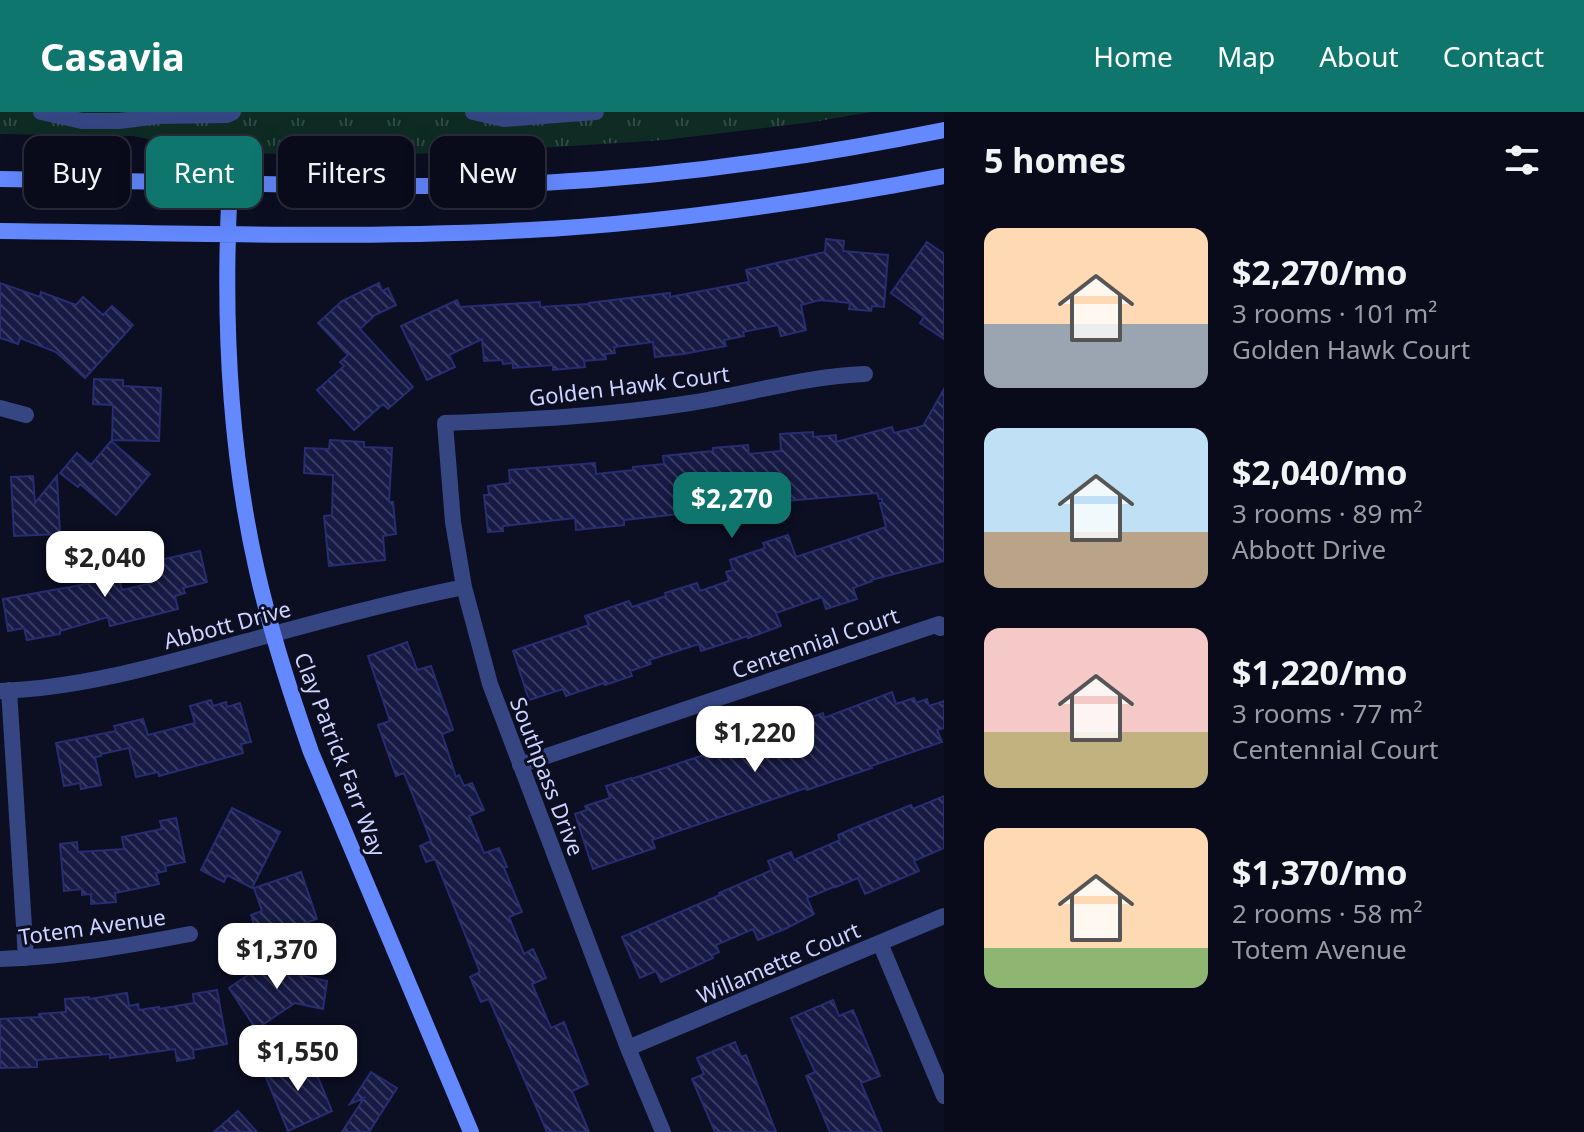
<!DOCTYPE html>
<meta charset="utf-8">
<style>
:root{--surface:#090a1a;--page:#121323;--text:#f1f3f6;--muted:#999aa2;--line:#292b39;--accent:#0f766e}
body{margin:0;font-family:"Noto Sans",sans-serif;background:var(--page);color:var(--text);height:100vh;display:flex;flex-direction:column;font-size:30px;white-space:nowrap}
*{box-sizing:border-box;margin:0}
p{font-size:26px;color:var(--muted)}
.icon{flex:none;width:44px;height:44px;fill:none;stroke:currentColor;stroke-width:2;stroke-linecap:round;stroke-linejoin:round}
.map{position:relative;flex:1;overflow:hidden}
.details{display:flex;flex-direction:column;background:var(--surface);width:640px}
.details>*{flex:none}
.banner{position:absolute;left:24px;top:24px;width:760px;height:72px;display:flex;gap:16px}
.price{position:absolute;translate:-50% -68px;padding:0 18px;border-radius:16px;background:#fff;color:#222;font-size:26px;line-height:52px;filter:drop-shadow(0 2px 4px #0008)}
.price::after{content:'';position:absolute;left:50%;top:48px;width:24px;height:18px;margin-left:-12px;background:inherit;clip-path:polygon(0 0,100% 0,50% 100%)}
.price.on{background:var(--accent);color:#fff}
ul{padding:0;list-style:none}
li{display:flex;align-items:center;gap:24px;height:200px;padding:0 40px}
li span{display:grid;place-items:center;flex:none;width:224px;height:160px;border-radius:16px;color:#555}
li>.icon{margin-inline-start:auto}
span .icon{width:96px;height:96px;fill:#fffc;stroke-width:1}
li b{font-size:34px}
h2{display:flex;justify-content:space-between;align-items:center;height:96px;padding:0 40px;font-size:34px}
.tag{padding:0 28px;border-radius:16px;background:var(--surface);box-shadow:0 8px 32px #0002,0 0 0 2px var(--line);font-size:28px;line-height:72px}
.tag.on{background:var(--accent);color:#fff}
header{display:flex;align-items:center;gap:48px;box-sizing:border-box;height:112px;padding:0 40px;background:var(--accent);color:#fff}
header strong{font-size:38px}
nav{display:flex;gap:44px;margin-inline-start:auto;font-size:28px}
main{display:flex;flex:1;min-height:0}
.map>svg:first-child{display:block}
.grass{fill:url(#grass-tufts)}
.building{fill:url(#building-back-hatch);stroke:#282d71;stroke-width:2}
.lines{fill:none;stroke-linecap:round;stroke-linejoin:round}
.street{stroke:#354683;stroke-width:16}
.secondary{stroke:#6489ff;stroke-width:16}
.labels{text-anchor:middle;dominant-baseline:central;stroke-width:6;stroke-linejoin:round;paint-order:stroke}
.street-label{font-size:22px;fill:#cdd4ff;stroke:#0c0e22}
</style>
<header>
<strong>Casavia</strong>
<nav><a>Home</a><a>Map</a><a>About</a><a>Contact</a></nav>
</header>
<main>
<div class="map">
<svg width="944" height="1020" viewBox="0 0 944 1020">
<defs>
<pattern id="grass-tufts" width="24" height="20" patternUnits="userSpaceOnUse" patternTransform="scale(2)"><rect width="24" height="20" fill="#0f2c24"/><path d="M3 7l-1-3M5 7V3M7 7l1-3M15 17l-1-3M17 17v-4M19 17l1-3" fill="none" stroke="#314a45"/></pattern>
<pattern id="building-back-hatch" width="6" height="6" patternUnits="userSpaceOnUse" patternTransform="scale(2)"><rect width="6" height="6" fill="#171a44"/><path d="M-1 5l2 2M0 0l6 6M5-1l2 2" fill="none" stroke="#383a60"/></pattern>
</defs>
<rect width="100%" height="100%" fill="#0c0e22"/>
<path class="grass" d="M0 0H871L813 10 664 28 477 40 377 43 215 41 133 24 0 22Z"/>
<path class="building" d="M826 127 844 129 843 139 888 143 884 195 872 194 871 199 849 197 850 191 820 188 801 193 806 218 781 224 778 213 743 220 744 224 724 228 726 234 683 242 655 245 653 230 614 235 615 241 605 242 606 247 584 249 585 255 553 258V253L513 256V251L503 252 502 248 484 249 482 227 449 243 455 255 427 268 401 214 457 188 460 195 540 190V195L589 192V191L670 181V185L749 170 746 158 825 140Z
M927 130 944 142V227L920 211 924 205 891 181Z
M0 171 40 185 41 180 76 193 83 185 103 203 112 194 133 213 85 266 56 240 20 226 18 232 0 226Z
M379 171 382 179 388 176 396 193 375 203 360 217 413 275 388 297 383 292 354 318 317 278 344 254 340 250 348 243 318 211 342 189Z
M94 267 123 268V274L161 276 159 329 112 328 113 293 93 292Z
M944 277V449L871 468 872 469 853 476 857 487 826 497 822 485 776 501 781 514 748 526V524L701 539 699 532 649 548 651 552 630 559 632 564 605 573 604 571 566 584 563 577 529 588 513 539 589 513 585 504 629 489 632 495 666 484 665 481 697 471 700 479 729 469 726 460 733 458 730 448 765 436 763 431 788 423 796 445 886 415 880 391H882V387H879L877 381 774 390 775 395 726 399V397L624 408V413L576 418 575 406 503 414V419L488 420 484 383H489L488 374 510 371 509 358 595 351 596 362 633 358V355L664 352 663 344 713 339V336L748 333 749 342 781 339 780 322 813 320V325L836 323V330L892 315 894 321 923 314Z
M330 328 364 330V335L392 336 389 390H393L396 422 383 424 385 448 329 454 324 404 332 403 333 363 304 361 305 336 329 337Z
M111 329 150 362 116 403 80 372 78 375 60 361 77 341 91 353Z
M33 364 35 391 57 364 60 422 14 424 11 365Z
M200 439 207 470 183 476 185 481 175 484 178 497 110 514 108 505 60 519V522L27 528 24 516 8 519 3 487 81 473 118 463 122 478 152 471 147 451Z
M407 530 417 558 431 554 453 618 442 622 456 665 459 663 464 674 472 671 484 698 469 704 484 741 499 736 507 755 504 756 522 800 509 805 524 842 533 837 546 866 532 872 551 916 564 910 588 972 572 979 589 1020H547L489 887 481 890 470 865 480 860 435 747 426 750 420 734 431 729 404 661 396 664 378 613 390 609 368 544Z
M892 580 896 592 914 586 916 591 927 587 929 594 944 589V616L937 618 942 630 871 654 872 656 830 670 807 678 806 676 652 728 655 736 593 757 575 702 587 698 585 694 610 686 606 674 631 666V667L710 641V639L823 601 824 606Z
M211 588 213 594 226 590 227 595 240 591 251 630 241 632 243 641 159 664 158 660 136 665 129 636 101 642V644L95 645 101 673 81 677 80 671 64 674 56 631 116 619 114 614 143 607 148 623 195 611 190 594Z
M944 684V736L914 749 919 759 865 782 858 766 836 775V774L807 786 814 802 787 816 758 828 753 817 716 833 719 840 712 843 713 846 661 870 656 859 640 866 622 825 720 783 719 781 772 758 768 749 791 740 794 748 840 728 838 723 859 714 911 693 913 697Z
M232 696 280 720 252 776 227 763 224 770 201 758Z
M176 706 185 750 165 754 166 759 156 761 159 772 115 781 116 790 91 792V782L82 783V777L64 779 60 732 77 730 78 740 124 737 122 725 162 717 160 709Z
M301 760 317 807 259 827 251 803 262 799 254 776Z
M270 848 300 855 299 863 327 869 323 897 295 891 256 917 229 876Z
M217 878 227 932 193 938 194 946 177 949 175 937 110 946V942L37 948V955L0 956V907L39 905V902L66 900 65 887 89 885V887L127 881 129 894 138 892 139 898 159 895V897L194 891 193 882Z
M833 888 839 904 853 898 880 964 861 971 882 1020H830L806 964 815 960 791 906Z
M735 930 741 945 746 943 776 1020H715L692 967 704 962 697 946Z
M310 946 332 999 288 1019 263 958 284 949 287 955Z
M371 960 397 976 369 1020H342L364 986 350 992Z
M238 999 257 1020H214Z"/>
<g class="lines">
<path class="street" d="M41 0 82 9H119L158 4 227 3 233 0
M473 0 504 7 596 0
M0 296 26 303
M9 578 26 846
M0 579C80 576 157 554 233 533 310 512 386 491 464 475
M520 653 939 512 940 516
M880 831 944 984
M0 847C64 845 127 834 190 822
M628 936 944 804
M663 1020 628 936 490 572 464 475 453 410 445 311C527 308 608 304 690 291 748 282 806 264 865 262"/>
<path class="secondary" d="M0 67C77 69 154 70 231 71 334 74 437 76 541 71 677 64 811 45 944 18
M230 71C223 201 228 332 257 459 271 521 290 580 311 640L471 1020
M0 119C176 121 353 127 529 118 668 111 807 90 944 64"/>
</g>
<g class="labels">
<g class="street-label">
<text transform="translate(629 273) rotate(-7)">Golden Hawk Court</text>
<text transform="translate(227 512) rotate(-15)">Abbott Drive</text>
<text transform="translate(815 530) rotate(-19)">Centennial Court</text>
<text transform="translate(341 642) rotate(69)">Clay Patrick Farr Way</text>
<text transform="translate(548 664) rotate(69)">Southpass Drive</text>
<text transform="translate(92 814) rotate(-8)">Totem Avenue</text>
<text transform="translate(778 850) rotate(-23)">Willamette Court</text>
</g>
</g>
</svg>
<b class="price on" style="left:732px;top:428px">$2,270</b>
<b class="price" style="left:105px;top:487px">$2,040</b>
<b class="price" style="left:755px;top:662px">$1,220</b>
<b class="price" style="left:277px;top:879px">$1,370</b>
<b class="price" style="left:298px;top:981px">$1,550</b>
<div class="banner">
<a class="tag">Buy</a>
<a class="tag on">Rent</a>
<a class="tag">Filters</a>
<a class="tag">New</a>
</div>
</div>
<section class="details">
<h2>5 homes<svg class="icon" aria-label="filters" viewBox="0 0 24 24"><path d="M4 7h16M4 17h16"/><circle cx="9" cy="7" r="2"/><circle cx="15" cy="17" r="2"/></svg></h2>
<ul>
<li><span style="background:linear-gradient(#ffd9b3 60%,#9aa5b1 0)"><svg class="icon" aria-label="home" viewBox="0 0 24 24"><path d="M3 11l9-7 9 7M6 9v11h12V9"/></svg></span><div><b>$2,270/mo</b><p>3 rooms · 101 m²</p><p>Golden Hawk Court</p></div></li>
<li><span style="background:linear-gradient(#bfe0f5 65%,#b9a48a 0)"><svg class="icon" aria-label="home" viewBox="0 0 24 24"><path d="M3 11l9-7 9 7M6 9v11h12V9"/></svg></span><div><b>$2,040/mo</b><p>3 rooms · 89 m²</p><p>Abbott Drive</p></div></li>
<li><span style="background:linear-gradient(#f6c9c9 65%,#c2b280 0)"><svg class="icon" aria-label="home" viewBox="0 0 24 24"><path d="M3 11l9-7 9 7M6 9v11h12V9"/></svg></span><div><b>$1,220/mo</b><p>3 rooms · 77 m²</p><p>Centennial Court</p></div></li>
<li><span style="background:linear-gradient(#ffd9b3 75%,#8fb573 0)"><svg class="icon" aria-label="home" viewBox="0 0 24 24"><path d="M3 11l9-7 9 7M6 9v11h12V9"/></svg></span><div><b>$1,370/mo</b><p>2 rooms · 58 m²</p><p>Totem Avenue</p></div></li>
</ul>
</section>
</main>
